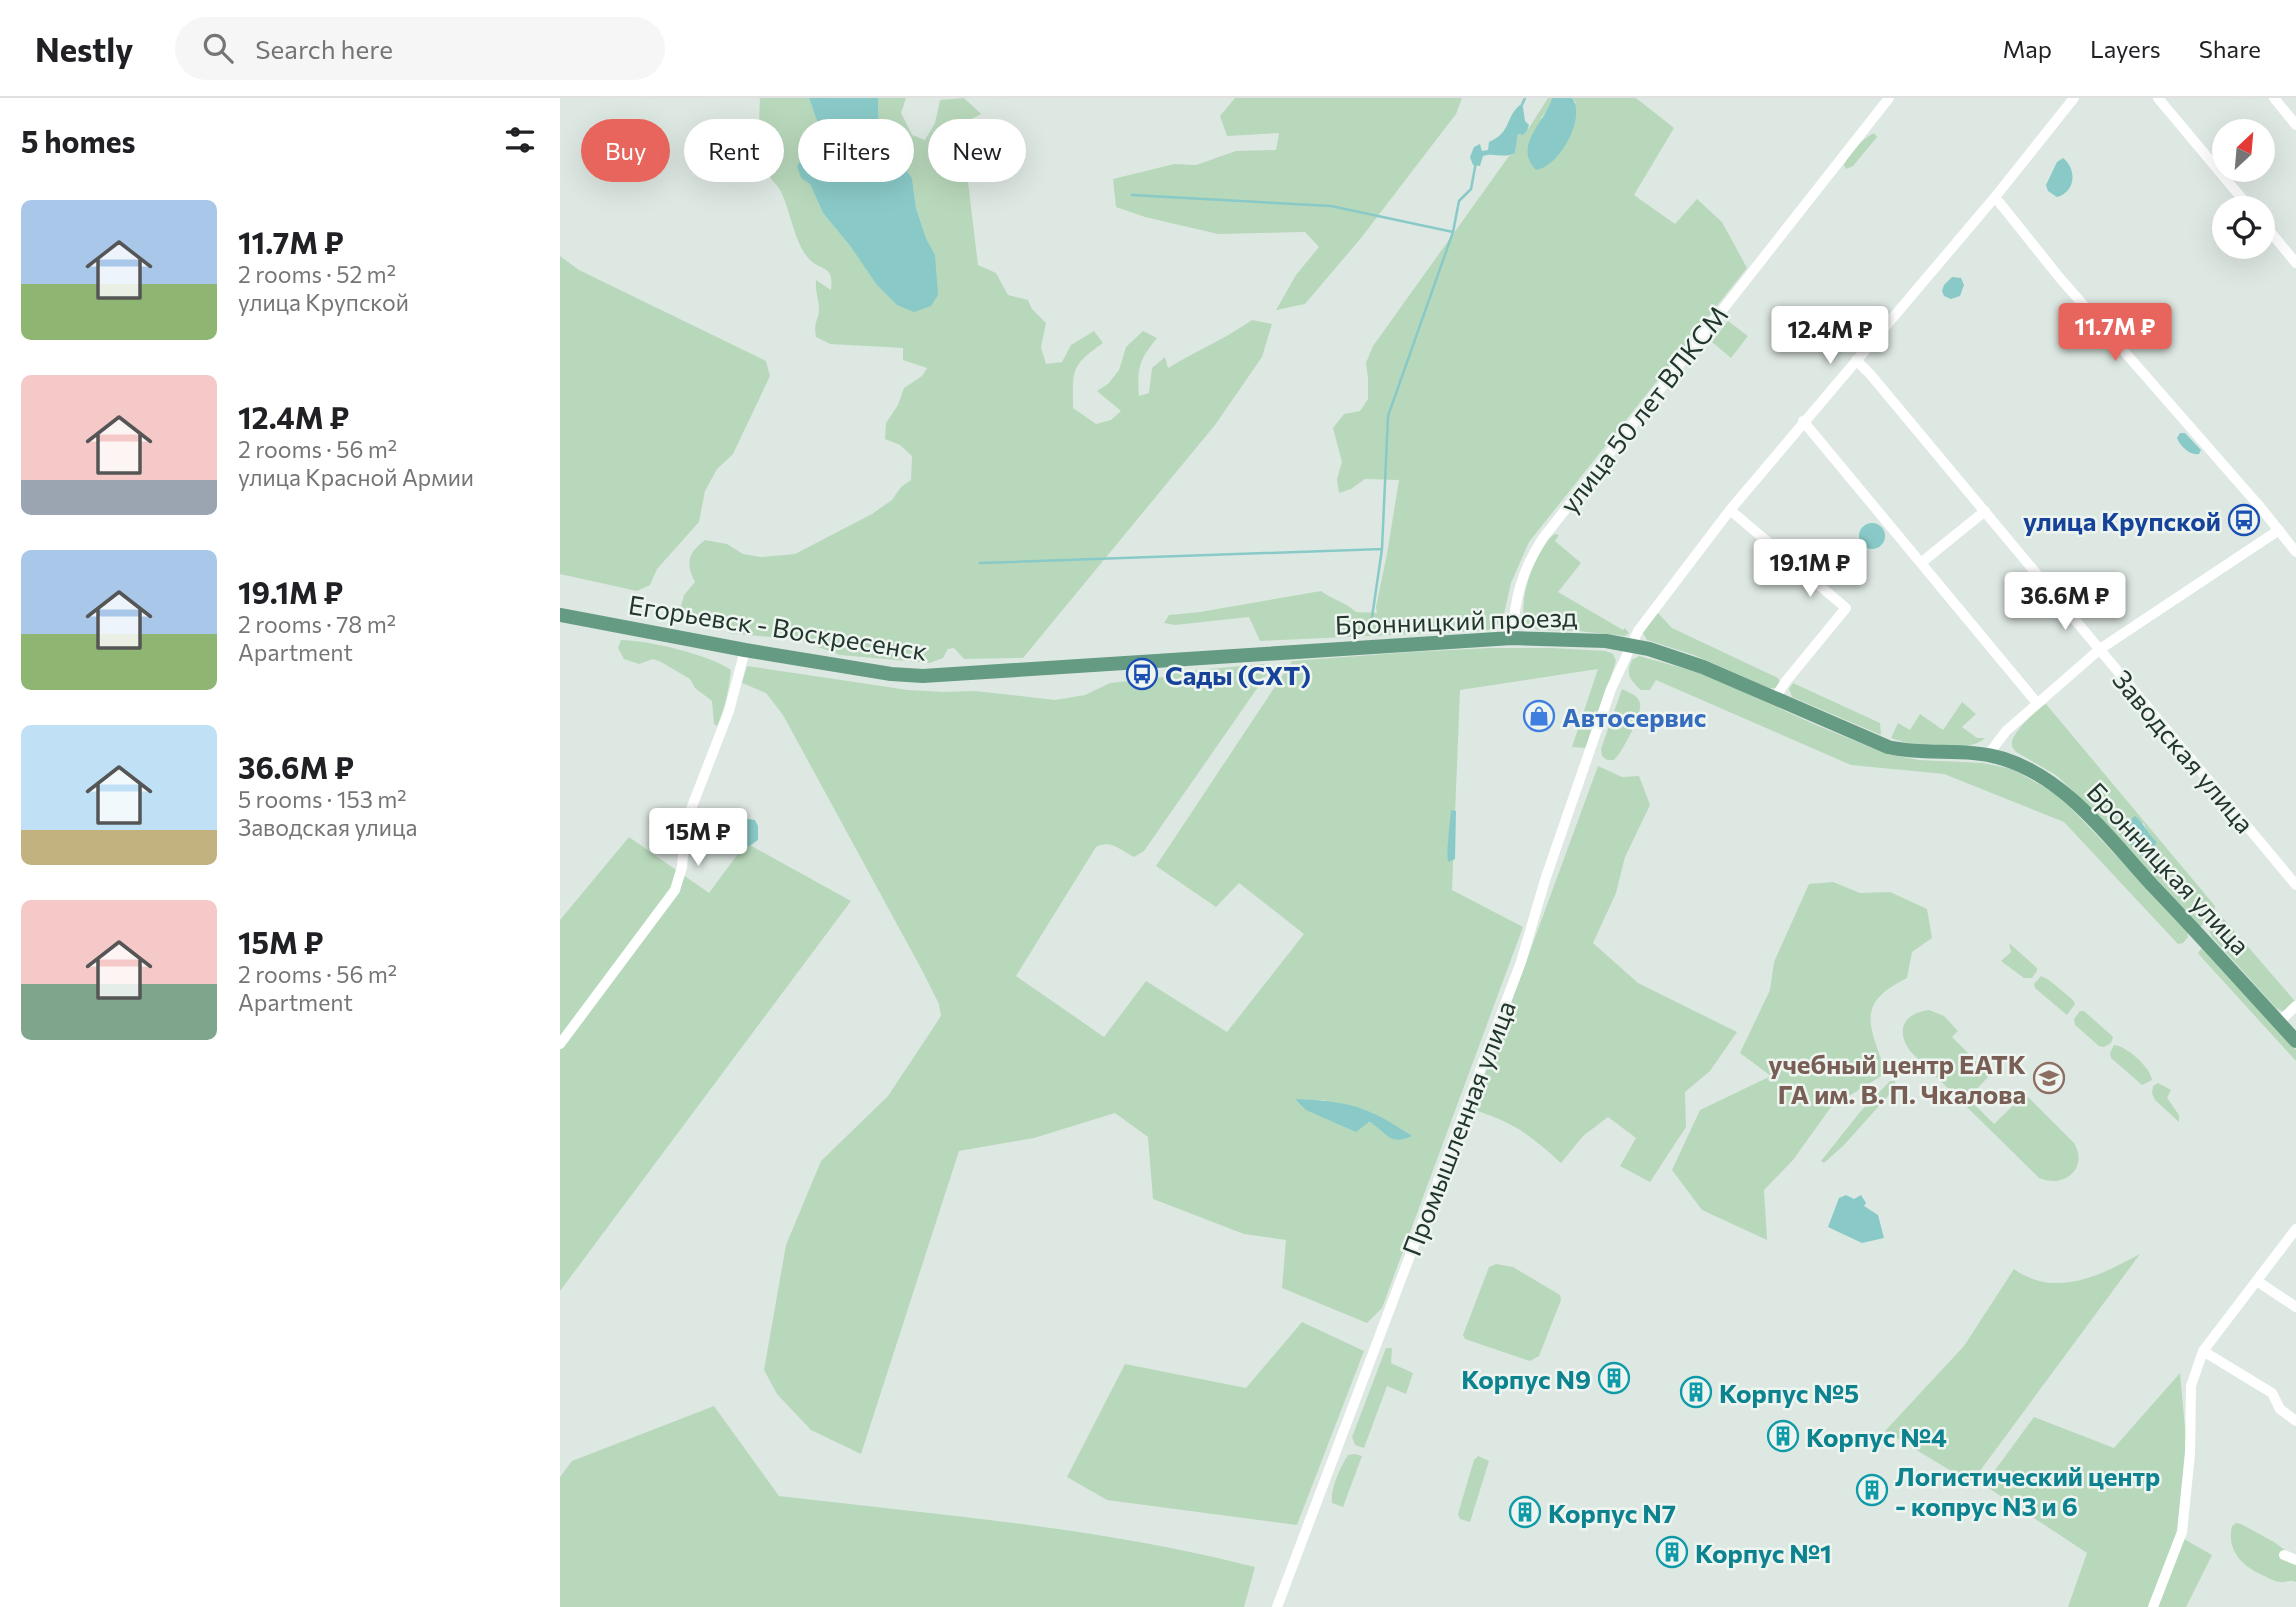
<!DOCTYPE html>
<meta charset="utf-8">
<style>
:root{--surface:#fff;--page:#f6f6f6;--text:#202124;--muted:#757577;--line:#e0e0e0;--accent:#e7655d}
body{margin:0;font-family:Commissioner,sans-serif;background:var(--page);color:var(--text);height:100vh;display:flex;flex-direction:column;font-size:26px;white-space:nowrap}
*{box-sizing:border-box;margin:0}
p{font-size:23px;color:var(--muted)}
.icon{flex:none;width:38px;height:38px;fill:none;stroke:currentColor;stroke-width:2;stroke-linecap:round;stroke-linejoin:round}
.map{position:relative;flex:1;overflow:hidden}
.sheet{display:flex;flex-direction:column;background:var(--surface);width:560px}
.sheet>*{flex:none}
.top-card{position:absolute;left:21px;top:21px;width:665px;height:63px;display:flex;gap:14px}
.needle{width:46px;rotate:26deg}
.tools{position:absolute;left:1652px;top:21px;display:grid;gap:14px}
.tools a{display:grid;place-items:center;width:63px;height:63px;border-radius:50%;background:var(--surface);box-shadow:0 7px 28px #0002;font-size:35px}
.price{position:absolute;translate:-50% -60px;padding:0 16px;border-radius:7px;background:#fff;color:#222;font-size:23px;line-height:46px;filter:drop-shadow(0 2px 4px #0008)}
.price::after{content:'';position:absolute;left:50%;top:42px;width:21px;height:16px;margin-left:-10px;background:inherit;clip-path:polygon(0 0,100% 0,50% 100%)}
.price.active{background:var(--accent);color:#fff}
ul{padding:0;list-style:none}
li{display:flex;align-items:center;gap:21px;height:175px;padding:0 21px}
li span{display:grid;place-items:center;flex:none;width:196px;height:140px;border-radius:10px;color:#555}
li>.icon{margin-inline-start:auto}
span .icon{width:84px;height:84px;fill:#fffc;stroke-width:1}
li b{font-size:30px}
h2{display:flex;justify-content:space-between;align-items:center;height:84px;padding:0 21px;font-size:30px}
.pill{padding:0 24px;border-radius:32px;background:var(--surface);box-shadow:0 7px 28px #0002;font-size:24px;line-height:63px}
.pill.active{background:var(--accent);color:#fff}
header{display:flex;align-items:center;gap:42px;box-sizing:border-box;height:98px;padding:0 35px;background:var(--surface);border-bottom:2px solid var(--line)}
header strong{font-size:33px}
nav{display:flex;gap:38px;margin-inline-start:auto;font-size:24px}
.search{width:490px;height:63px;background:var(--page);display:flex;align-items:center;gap:18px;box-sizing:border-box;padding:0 24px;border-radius:38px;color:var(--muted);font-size:26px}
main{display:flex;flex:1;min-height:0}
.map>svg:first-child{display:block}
.green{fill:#b8d8bb;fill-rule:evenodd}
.water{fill:#89cac8}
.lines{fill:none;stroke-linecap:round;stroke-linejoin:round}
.stream{stroke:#89cac8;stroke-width:2.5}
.minor{stroke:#fff;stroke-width:10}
.major{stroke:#659b83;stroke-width:14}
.labels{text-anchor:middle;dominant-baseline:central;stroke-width:5;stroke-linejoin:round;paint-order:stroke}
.street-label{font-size:26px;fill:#21362c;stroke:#eef5f0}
.transit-label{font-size:26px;font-weight:bold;fill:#164399;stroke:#eef5f0;text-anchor:end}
.shop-label{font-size:26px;font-weight:bold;fill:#366cbe;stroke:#eef5f0;text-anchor:start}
.education-label{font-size:26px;font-weight:bold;fill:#785e54;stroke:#eef5f0;text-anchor:end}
.culture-label{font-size:26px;font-weight:bold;fill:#0d838f;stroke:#eef5f0;text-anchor:start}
</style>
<header>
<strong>Nestly</strong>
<div class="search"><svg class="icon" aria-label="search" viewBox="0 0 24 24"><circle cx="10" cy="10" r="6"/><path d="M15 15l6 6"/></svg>Search here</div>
<nav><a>Map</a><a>Layers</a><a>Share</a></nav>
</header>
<main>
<section class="sheet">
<h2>5 homes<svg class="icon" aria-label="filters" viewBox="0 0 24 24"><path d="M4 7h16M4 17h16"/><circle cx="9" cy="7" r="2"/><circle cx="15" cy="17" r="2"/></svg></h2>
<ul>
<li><span style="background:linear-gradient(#a9c7e8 60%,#8fb573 0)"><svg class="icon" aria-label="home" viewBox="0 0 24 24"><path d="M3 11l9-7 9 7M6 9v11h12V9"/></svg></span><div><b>11.7M ₽</b><p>2 rooms · 52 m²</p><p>улица Крупской</p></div></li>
<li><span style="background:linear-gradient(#f6c9c9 75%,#9aa5b1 0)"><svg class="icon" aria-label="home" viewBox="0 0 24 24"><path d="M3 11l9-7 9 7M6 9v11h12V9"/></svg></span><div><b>12.4M ₽</b><p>2 rooms · 56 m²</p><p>улица Красной Армии</p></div></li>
<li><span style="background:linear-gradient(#a9c7e8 60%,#8fb573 0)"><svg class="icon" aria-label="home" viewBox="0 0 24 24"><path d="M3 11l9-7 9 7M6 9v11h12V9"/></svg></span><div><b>19.1M ₽</b><p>2 rooms · 78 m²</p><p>Apartment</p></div></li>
<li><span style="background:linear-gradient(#bfe0f5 75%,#c2b280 0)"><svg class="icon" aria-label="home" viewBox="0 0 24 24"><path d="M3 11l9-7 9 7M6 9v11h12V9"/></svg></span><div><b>36.6M ₽</b><p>5 rooms · 153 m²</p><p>Заводская улица</p></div></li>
<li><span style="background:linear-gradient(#f6c9c9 60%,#7fa58c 0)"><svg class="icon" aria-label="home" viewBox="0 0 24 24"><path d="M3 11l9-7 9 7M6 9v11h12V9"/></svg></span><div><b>15M ₽</b><p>2 rooms · 56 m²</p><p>Apartment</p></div></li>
</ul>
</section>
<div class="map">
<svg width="1736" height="1509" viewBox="0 0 1736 1509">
<rect width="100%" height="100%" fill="#dee8e2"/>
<path class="green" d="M200 0H249L257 23 251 44 237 68 250 86 263 115 291 149 375 157 366 140 356 110 352 80 319 38 318 0H346L341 15 352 37 365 42 375 25 380 2 404 0 421 16 401 26 418 167 436 175 448 197 468 202 472 211 486 225 481 249 486 266 502 264 511 247 534 233 543 245C510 268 513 272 513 310L536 326 551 322 561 313 537 293 548 286 559 272 566 249 583 233 597 240C579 262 577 270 579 298L589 295 592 270 605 259 608 270C636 253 665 241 692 222L712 226 702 259 655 327 463 560 404 561 394 550 388 551 383 560 370 565 280 557 239 542 169 535C167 532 166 528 163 525 155 516 132 522 120 511L124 497 135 484C125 465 128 455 145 442L167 446 183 456 201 459 235 456 312 416 332 402 341 389 351 382 352 358 340 347 325 341 326 325 338 307 344 290 362 278 367 270 343 262V250L270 246 256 239C253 222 259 223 259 211 259 203 255 193 256 182L271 192C274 166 262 174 249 161 234 145 230 110 220 92 215 84 207 78 205 70 198 48 199 22 200 0Z
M675 0H902L896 16 801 140 745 206 716 212 736 177 759 149 745 134 658 136 585 119 556 109 553 81 614 66 636 67 676 53 716 52 719 35 667 38 660 18Z
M988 0H992L989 10 980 21 1016 5 1012 0H1076L1114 30 1074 97 1115 126 1137 101 1162 124 1187 170 969 444 951 485 943 520 933 531 922 533 700 543 689 519 615 527 604 525 609 517 640 514 761 493C773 502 784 503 796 514L817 515 816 509 827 456 839 382 805 381 791 391 779 395 777 381 782 364 773 330 784 316 800 313 808 301V280L806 265 813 248 949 58 955 55 958 36 963 37 967 33Z
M1314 35 1317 39 1293 68 1286 71 1284 67C1290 54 1301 42 1314 35Z
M0 158 19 172 206 263 210 278 173 356 157 371 145 393 139 424 97 471 90 487 77 493 0 476Z
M1168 223 1188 238 1171 260 1152 244Z
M995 436 999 437 995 443 1021 465 998 494 1063 532 1065 530 1069 535 1065 538 1018 533 978 532 966 526C956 506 976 447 995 436Z
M1096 513 1112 530 1218 580 1220 585 1216 590H1209L1134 557 1087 542 1083 535Z
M61 542C87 542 151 557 171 572 169 591 165 610 157 628L154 626 152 603 135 590 130 581 101 564 93 561 79 566 64 561 58 550Z
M930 550H992L1046 553 1053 556 1056 563 1027 650 1012 649 1038 571 900 592 892 792 963 829 822 1210 807 1225 722 1190 726 1142 684 1136 593 1101 588 1039 555 1015 474 1040 399 1053 301 1356 251 1332 217 1296 204 1272 226 1147 261 1063 328 998 381 918 379 906 363 874 223 617 206 595 182 585 187 568 348 592 384 594 415 593 495 602 525 597 550 585 604 579 617 574 703 566 712 569 584 753 574 759C561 752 550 741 536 749L456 878 544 939 586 883 667 934 744 836 679 785 656 809 596 768 732 563 851 554ZM735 1002H764L852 1038Z
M1079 558 1144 576 1256 627 1327 656 1359 662 1423 665 1452 671 1493 694 1509 708 1627 832 1628 839 1623 845 1618 846 1504 724 1384 676 1291 667 1096 582 1090 592H1081C1070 582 1065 576 1072 562Z
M1233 585 1320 625 1321 637 1232 599 1229 591Z
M1062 591C1068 594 1078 597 1080 605 1083 615 1062 655 1054 662H1047L1042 658 1041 651Z
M1402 604 1416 616 1402 629 1417 640H1425C1410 656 1351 648 1331 640L1338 625 1350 632 1360 616 1383 632Z
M1486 606 1655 808 1654 816 1640 829 1512 692 1496 677 1456 654C1453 650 1451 649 1452 644 1453 634 1478 610 1486 606ZM1584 725 1588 737 1583 759C1572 747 1569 748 1566 731Z
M1038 668 1062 679 1079 678 1090 707 1065 759 1056 795 1033 845 1078 885 1177 934 1150 973 1125 994 1126 1029 1090 1084 1060 1068 1076 1040 1048 1019 1023 1038 1001 1065C968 1035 954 1025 912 1011Z
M69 739 149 795 186 745 291 803 0 1193V822Z
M1273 784 1300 795 1330 794 1367 811 1372 840 1352 854 1347 880C1294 906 1310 928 1326 975L1271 1009 1233 1062 1204 1092 1207 1142 1142 1112 1112 1072 1140 1012 1211 978 1180 955 1210 892 1214 864 1249 786Z
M1659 820 1664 821 1734 902V906L1724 914 1716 910 1652 839 1649 832Z
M1449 845 1477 870V873L1472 880H1464L1441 863 1451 854Z
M1642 850 1736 952V963L1643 861 1638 855Z
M1481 878 1489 882 1513 902 1515 906 1507 917 1475 890 1474 886Z
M1369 912 1384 918 1398 933 1392 939 1430 977 1408 1000 1434 1026 1465 996 1514 1045C1529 1070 1504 1091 1479 1080L1350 953C1335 932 1344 915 1369 912Z
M1520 913H1524L1551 937 1553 939 1551 945 1544 949 1539 948 1515 927 1514 921Z
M1554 947C1567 948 1591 970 1592 982L1582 987 1551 960 1550 955Z
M1330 983H1335L1336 989 1284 1047 1264 1065 1261 1063 1300 1014Z
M1598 985 1611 992 1607 1000 1619 1017V1024L1595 1002 1592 995 1593 988Z
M1580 1156 1411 1385 1325 1333 1404 1248 1454 1171C1496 1201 1541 1177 1580 1156Z
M936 1166 953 1169 1000 1197 1001 1202 979 1258 970 1263 905 1241 903 1237 929 1169Z
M742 1224 804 1253 737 1427 547 1402 507 1379 565 1266 686 1290Z
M826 1250H832L831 1265 853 1275 846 1296 827 1288 804 1350 795 1347 792 1339Z
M1620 1275 1626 1341 1617 1437 1652 1457 1626 1509H1508L1527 1455 1424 1387 1474 1319 1554 1350Z
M154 1308 219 1398C378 1417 540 1429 695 1469L684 1509H0V1379L12 1363Z
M795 1356 802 1358 783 1409 772 1405C770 1392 780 1369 788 1357Z
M918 1358 929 1363 910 1424 900 1421 898 1416 914 1362Z
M1676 1425 1681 1426 1714 1444 1736 1460V1484C1729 1481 1727 1485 1720 1484 1715 1484 1709 1480 1704 1478 1683 1469 1666 1453 1672 1428Z"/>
<path class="water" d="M249 0H318L319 38 352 80 356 110 366 140 375 157 378 197 371 208 354 214 337 207 317 187 291 149 263 115 250 86 241 80 237 68 251 44 257 23Z
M992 0H1012C1027 19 999 69 976 72 952 47 986 24 992 0Z
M960 7 963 9 965 23 969 27 967 33 963 37 958 36 955 55C944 61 934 54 923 58L920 68 913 67 910 59 914 49 920 46 922 53 928 52 929 44C952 34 945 19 960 7Z
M1503 60C1517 71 1516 94 1497 99L1488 93 1486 87 1497 64Z
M1392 179 1401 180 1404 187 1400 198 1391 201 1384 198 1382 193 1384 187Z
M1620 335H1625L1641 352 1639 356C1630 358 1620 348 1617 340Z
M1299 438a13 13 0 1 1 26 0a13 13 0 1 1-26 0Z
M891 712 896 713 895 761 888 764C886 753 890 726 891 712Z
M1575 718C1585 726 1587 736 1597 744L1594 749 1597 755 1590 761C1572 756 1556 732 1575 718Z
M157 719H174L195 722 198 728V742L188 749 156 747C151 737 150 729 157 719Z
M735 1001C789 1003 807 1008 852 1038 828 1049 827 1033 809 1024L796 1034 746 1012Z
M1286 1097 1294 1101 1301 1097 1306 1105 1304 1108 1318 1117 1324 1140 1302 1145 1268 1129 1279 1100Z"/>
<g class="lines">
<path class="stream" d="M961 9 965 0
M572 97 771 108 893 134
M420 465 822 451
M811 526 822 451 828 318 893 134 899 103 911 91 916 64"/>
<path class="minor" d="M1598 0 1690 110
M1714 0 1736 27
M1435 99 1499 179 1701 410 1736 454
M1703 125 1736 165
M1296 262 1310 276 1736 787
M1243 323 1477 605
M1170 412 1286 510 1226 583 1215 600
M1362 464 1425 413
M952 540C955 500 961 474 983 440L1329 0
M1428 657 1446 633 1540 551 1719 432
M1719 924 1736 908
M0 946 115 792 122 769 126 724 169 613 185 552
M1697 1183 1736 1209
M1643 1253 1712 1295 1720 1311 1736 1323
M1724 1457 1736 1462
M717 1509 961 864 985 782 1051 591 1078 533 1170 412 1435 99 1514 0
M1593 1509 1622 1434 1630 1356 1631 1288 1643 1253 1736 1131"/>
<path class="major" d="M0 517 185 552 331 576 363 578 952 540 1046 543 1089 551 1143 569 1328 649C1366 658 1407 649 1444 661 1507 681 1549 740 1592 787 1641 838 1688 891 1736 943"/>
</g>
<defs>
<g id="bus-ring" transform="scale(1.575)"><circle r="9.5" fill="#eef5f0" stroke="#1a4fb4" stroke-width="1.5"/><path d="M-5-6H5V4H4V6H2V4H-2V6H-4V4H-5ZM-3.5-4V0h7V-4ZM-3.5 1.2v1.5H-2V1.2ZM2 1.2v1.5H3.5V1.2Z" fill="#1a4fb4"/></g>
<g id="shop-ring" transform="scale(1.575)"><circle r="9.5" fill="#eef5f0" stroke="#3f7fe0" stroke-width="1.5"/><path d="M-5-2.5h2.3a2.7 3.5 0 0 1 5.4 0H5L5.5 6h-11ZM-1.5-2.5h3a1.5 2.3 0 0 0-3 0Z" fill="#3f7fe0"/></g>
<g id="university-ring" transform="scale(1.575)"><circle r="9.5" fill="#eef5f0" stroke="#8d6e63" stroke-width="1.5"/><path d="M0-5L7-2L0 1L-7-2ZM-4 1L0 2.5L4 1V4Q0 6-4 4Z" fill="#8d6e63"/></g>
<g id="building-ring" transform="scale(1.575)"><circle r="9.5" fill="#eef5f0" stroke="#0f9aa8" stroke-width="1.5"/><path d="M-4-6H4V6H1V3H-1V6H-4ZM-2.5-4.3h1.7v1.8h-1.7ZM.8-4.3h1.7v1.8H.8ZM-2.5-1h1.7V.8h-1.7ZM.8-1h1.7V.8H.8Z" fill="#0f9aa8"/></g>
</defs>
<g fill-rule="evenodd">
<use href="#bus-ring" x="1684" y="422"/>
<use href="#bus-ring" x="582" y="576"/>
<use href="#shop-ring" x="979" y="618"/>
<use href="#university-ring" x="1489" y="980"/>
<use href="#building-ring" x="1054" y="1280"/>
<use href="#building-ring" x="1136" y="1294"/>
<use href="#building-ring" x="1223" y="1338"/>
<use href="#building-ring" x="1312" y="1392"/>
<use href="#building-ring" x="965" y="1414"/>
<use href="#building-ring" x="1112" y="1454"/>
</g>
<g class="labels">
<g class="street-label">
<text transform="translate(1083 311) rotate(-52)">улица 50 лет ВЛКСМ</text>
<text transform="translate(896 522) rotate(-2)">Бронницкий проезд</text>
<text transform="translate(218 529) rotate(9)">Егорьевск - Воскресенск</text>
<text transform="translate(1624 653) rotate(50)">Заводская улица</text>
<text transform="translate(1609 770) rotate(47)">Бронницкая улица</text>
<text transform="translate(898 1030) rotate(-69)">Промышленная улица</text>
</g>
<g class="transit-label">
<text x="1661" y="422">улица Крупской</text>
<text x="605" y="576" text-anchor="start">Сады (СХТ)</text>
</g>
<g class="shop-label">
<text x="1002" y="618">Автосервис</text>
</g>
<g class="education-label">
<text x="1466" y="965">учебный центр ЕАТК<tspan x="1466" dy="30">ГА им. В. П. Чкалова</tspan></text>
</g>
<g class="culture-label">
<text x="1031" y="1280" text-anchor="end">Корпус N9</text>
<text x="1159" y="1294">Корпус №5</text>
<text x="1246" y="1338">Корпус №4</text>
<text x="1335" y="1377">Логистический центр<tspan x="1335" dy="30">- копрус N3 и 6</tspan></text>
<text x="988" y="1414">Корпус N7</text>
<text x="1135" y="1454">Корпус №1</text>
</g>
</g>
</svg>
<div class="tools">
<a><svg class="needle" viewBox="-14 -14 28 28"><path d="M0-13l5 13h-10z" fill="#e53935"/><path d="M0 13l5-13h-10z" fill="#757577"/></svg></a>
<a><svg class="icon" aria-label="locate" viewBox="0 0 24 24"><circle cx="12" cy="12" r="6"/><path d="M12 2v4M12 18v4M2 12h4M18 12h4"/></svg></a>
</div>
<b class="price active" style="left:1555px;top:265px">11.7M ₽</b>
<b class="price" style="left:1270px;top:268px">12.4M ₽</b>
<b class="price" style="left:1250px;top:501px">19.1M ₽</b>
<b class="price" style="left:1505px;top:534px">36.6M ₽</b>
<b class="price" style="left:138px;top:770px">15M ₽</b>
<div class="top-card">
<a class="pill active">Buy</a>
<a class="pill">Rent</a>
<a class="pill">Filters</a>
<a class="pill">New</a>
</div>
</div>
</main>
